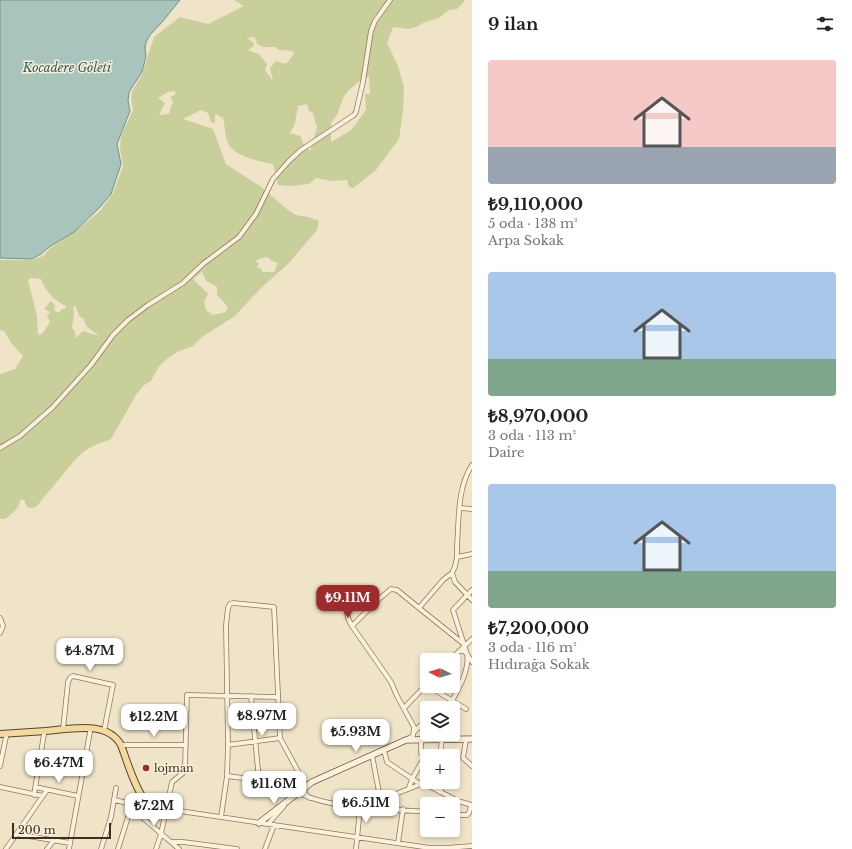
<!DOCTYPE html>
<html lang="tr">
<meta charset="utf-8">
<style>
:root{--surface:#fff;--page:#f2f2f2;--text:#222;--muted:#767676;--accent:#9e2a2b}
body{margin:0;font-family:"Libre Baskerville",serif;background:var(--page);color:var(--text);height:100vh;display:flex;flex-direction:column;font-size:15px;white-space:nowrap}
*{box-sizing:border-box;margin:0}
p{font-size:13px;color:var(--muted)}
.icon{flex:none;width:22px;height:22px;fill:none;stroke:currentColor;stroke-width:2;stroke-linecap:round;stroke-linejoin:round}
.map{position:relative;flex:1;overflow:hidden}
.panel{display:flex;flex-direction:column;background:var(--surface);width:380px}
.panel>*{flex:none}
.needle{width:26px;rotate:275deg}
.tools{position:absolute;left:420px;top:653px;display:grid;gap:8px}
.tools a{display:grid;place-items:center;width:40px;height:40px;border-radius:4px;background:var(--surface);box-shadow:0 2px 6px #0003;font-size:20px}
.scale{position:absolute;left:12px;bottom:10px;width:99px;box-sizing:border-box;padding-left:4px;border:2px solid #3d2e20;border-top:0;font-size:11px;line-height:14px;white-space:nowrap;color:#3d2e20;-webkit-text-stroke:3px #f7eed8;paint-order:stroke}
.price{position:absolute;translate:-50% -34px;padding:0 9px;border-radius:8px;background:#fff;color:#222;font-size:13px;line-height:26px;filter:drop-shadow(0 1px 2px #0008)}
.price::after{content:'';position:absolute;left:50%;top:24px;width:12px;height:9px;margin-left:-6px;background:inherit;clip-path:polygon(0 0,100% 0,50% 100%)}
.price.on{background:var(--accent);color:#fff}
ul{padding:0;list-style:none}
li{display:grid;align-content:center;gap:8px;height:212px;padding:0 16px}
li span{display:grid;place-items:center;height:124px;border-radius:4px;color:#555}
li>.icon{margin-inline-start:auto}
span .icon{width:72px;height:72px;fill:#fffc;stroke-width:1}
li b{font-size:17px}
h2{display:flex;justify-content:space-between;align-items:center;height:48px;padding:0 16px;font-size:17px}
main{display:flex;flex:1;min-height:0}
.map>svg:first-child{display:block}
.green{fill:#c9cf9b;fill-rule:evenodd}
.water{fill:#a9c4bc;stroke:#6f938a}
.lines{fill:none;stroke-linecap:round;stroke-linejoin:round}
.street-casing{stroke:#8d765c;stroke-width:5.5}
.secondary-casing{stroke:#6f573f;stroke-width:7}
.primary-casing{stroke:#5b4430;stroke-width:8}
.street{stroke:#faf1dc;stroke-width:4}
.secondary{stroke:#faf1dc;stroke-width:5.5}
.primary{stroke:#f3d9a0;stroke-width:6}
.poi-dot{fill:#9e2a2b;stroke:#f7eed8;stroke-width:1.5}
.labels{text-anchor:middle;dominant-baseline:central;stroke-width:3;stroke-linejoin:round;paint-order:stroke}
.poi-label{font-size:11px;fill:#3d2e20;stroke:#f7eed8;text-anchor:start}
.water-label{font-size:12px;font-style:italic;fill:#2f5d5a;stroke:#f7eed8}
</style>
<main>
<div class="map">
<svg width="472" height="849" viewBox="0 0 472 849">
<rect width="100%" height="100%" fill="#f0e4c8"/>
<path class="green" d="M234 0H464V2L457 9 449 10 439 18 423 23 416 27 408 29 393 27 387 43 398 66 404 87 403 111 399 139 376 170 353 188 349 187 347 180 332 181 316 178 309 184 292 186 278 185 273 164C260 162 233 156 228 143 225 136 225 126 223 118L215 114V123L211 122 208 113 201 110 183 119 213 129 226 164 260 186 288 210 296 215 308 217 319 221 317 230 288 264 260 289 235 316 202 337 193 346 179 351 168 358 159 366 151 381 143 386 136 395 111 439 93 446 83 452 75 460 36 507 32 508 27 507 24 500 21 499C18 509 13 513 5 519H0V374L15 369 23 356 12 344 4 331 0 330V260H32L43 256 50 248 74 232 100 211 113 193 123 166 120 148 121 136 133 110 131 98 132 91 141 77 154 37 180 17 208 24 244 6ZM255 37 257 44 263 47H275L279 50 292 51 294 54 286 64 276 61 270 68 273 81 265 70 267 64 259 54 248 50 254 46 253 42 247 38ZM369 76 370 94H365L366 110 351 130 331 142V123L337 115 343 98 348 91 357 83ZM175 91V95L170 97 173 101 169 114 159 115 165 103 158 98 168 92ZM307 104 309 111 313 113 317 127 310 151 302 142 301 136 290 133 295 124 298 106ZM267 257 272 261 278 263 274 272H262L261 268H257L259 263 255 262 259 259ZM202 272 206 281 217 287V295L228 307 226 312 213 315 206 310 204 301 208 294 193 279ZM31 278 41 279C46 291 54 301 66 306L65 309H62L59 313 54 310 55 305 51 301 44 309 50 312 47 316 50 322 42 334 38 335 37 316 28 280ZM73 306 76 307 79 316 84 319 86 326 99 336 83 331 76 338 75 332 72 328 74 314Z"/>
<path class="water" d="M0 0H180L163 21 150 35 146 42 145 48 146 56 142 72 129 92 128 101 130 111 117 144 121 164 111 194 100 207 74 232 49 247 41 254 32 259 0 258Z"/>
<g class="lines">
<g class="street-casing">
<path id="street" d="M0 448 20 436 52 408 91 365 113 335 128 320 148 305 183 283 203 264 239 237 256 214 273 179 289 161 301 150 354 115 356 112 363 82 371 31 375 21 390 0
M472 465C457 488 459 520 457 546 457 556 457 565 452 573L455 582 472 600
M460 508 472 509
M457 557 472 554
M472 590 453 610 467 654 472 662
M348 596C347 608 345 616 352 626
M419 608 465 645
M0 618 3 626 0 633
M450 660 472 639
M453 680 460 685
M428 686 466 709
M404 708 427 684
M448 708C456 693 470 672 467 654L464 651H459
M63 729 68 682 70 678 73 676 113 685 104 731
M414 732 427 719
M407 739 413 736 414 727 397 696 391 682 352 626 379 599 391 589 397 590 419 608 443 580 452 573
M421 740V753L426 756
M466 740 463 758 472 766
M121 745H186
M228 745 280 738
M384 750 387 762 417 782 433 788 458 801 472 805
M372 755 382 808
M440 756 442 739 441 734
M0 766 6 737
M227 776 259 780 251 696
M0 787 43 796
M35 787 78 796
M409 788 412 779 425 756
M440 792 444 782
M298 793C339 811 383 807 427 812
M34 795 44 734
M115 800 135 805
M135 807a4 4 0 1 1 8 0a4 4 0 1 1-8 0Z
M166 809 430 848H446L472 846
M139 811 143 818 179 849
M453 815H467L469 813 471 805
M221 817 227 776 228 745 226 625 228 608 230 604 233 603 274 607 280 738 306 786C303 791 305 795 310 798
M268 824 284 806
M16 834 70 843
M171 842H183L237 849
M398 843 403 809
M6 849 47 790
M47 849 54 840
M69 849 90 732
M101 849 111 817 116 788
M118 849 128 817 135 808
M156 849 161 834 172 782 183 773 185 768 187 695 277 697
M265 849 274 825
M356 849 360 808 421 784"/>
</g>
<g class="secondary-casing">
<path id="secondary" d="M259 823 312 782 406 740 472 739"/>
</g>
<g class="primary-casing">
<path id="primary" d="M0 734C16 733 31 732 46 731 70 729 107 720 121 745 126 758 136 792 146 801 151 806 159 807 166 809"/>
</g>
<use href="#street" class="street"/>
<use href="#secondary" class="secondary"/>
<use href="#primary" class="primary"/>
</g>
<circle class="poi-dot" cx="146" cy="768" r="4"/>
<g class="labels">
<g class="poi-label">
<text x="154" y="768">lojman</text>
</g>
<g class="water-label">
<text x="67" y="67">Kocadere Göleti</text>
</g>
</g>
</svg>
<div class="tools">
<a><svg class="needle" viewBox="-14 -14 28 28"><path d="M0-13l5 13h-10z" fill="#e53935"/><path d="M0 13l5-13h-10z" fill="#767676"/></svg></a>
<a><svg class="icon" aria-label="layers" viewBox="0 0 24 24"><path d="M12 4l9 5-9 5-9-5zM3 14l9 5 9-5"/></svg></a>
<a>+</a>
<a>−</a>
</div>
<div class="scale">200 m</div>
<b class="price on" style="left:348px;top:619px">₺9.11M</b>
<b class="price" style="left:90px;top:672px">₺4.87M</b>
<b class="price" style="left:262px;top:737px">₺8.97M</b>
<b class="price" style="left:154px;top:738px">₺12.2M</b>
<b class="price" style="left:356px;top:753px">₺5.93M</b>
<b class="price" style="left:59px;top:784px">₺6.47M</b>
<b class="price" style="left:274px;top:805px">₺11.6M</b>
<b class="price" style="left:366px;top:824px">₺6.51M</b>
<b class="price" style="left:154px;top:827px">₺7.2M</b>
</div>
<section class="panel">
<h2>9 ilan<svg class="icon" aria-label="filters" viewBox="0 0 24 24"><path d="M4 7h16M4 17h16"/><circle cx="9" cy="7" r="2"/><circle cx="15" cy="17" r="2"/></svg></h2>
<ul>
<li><span style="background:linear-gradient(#f6c9c9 70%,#9aa5b1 0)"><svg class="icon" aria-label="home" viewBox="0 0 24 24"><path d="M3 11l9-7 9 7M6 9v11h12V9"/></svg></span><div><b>₺9,110,000</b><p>5 oda · 138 m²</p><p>Arpa Sokak</p></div></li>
<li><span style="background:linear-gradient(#a9c7e8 70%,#7fa58c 0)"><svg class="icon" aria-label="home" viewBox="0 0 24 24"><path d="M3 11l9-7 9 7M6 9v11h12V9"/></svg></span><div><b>₺8,970,000</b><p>3 oda · 113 m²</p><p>Daire</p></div></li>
<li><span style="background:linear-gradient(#a9c7e8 70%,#7fa58c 0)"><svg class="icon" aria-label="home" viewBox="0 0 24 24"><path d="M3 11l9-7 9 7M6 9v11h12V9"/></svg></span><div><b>₺7,200,000</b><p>3 oda · 116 m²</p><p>Hıdırağa Sokak</p></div></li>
</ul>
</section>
</main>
